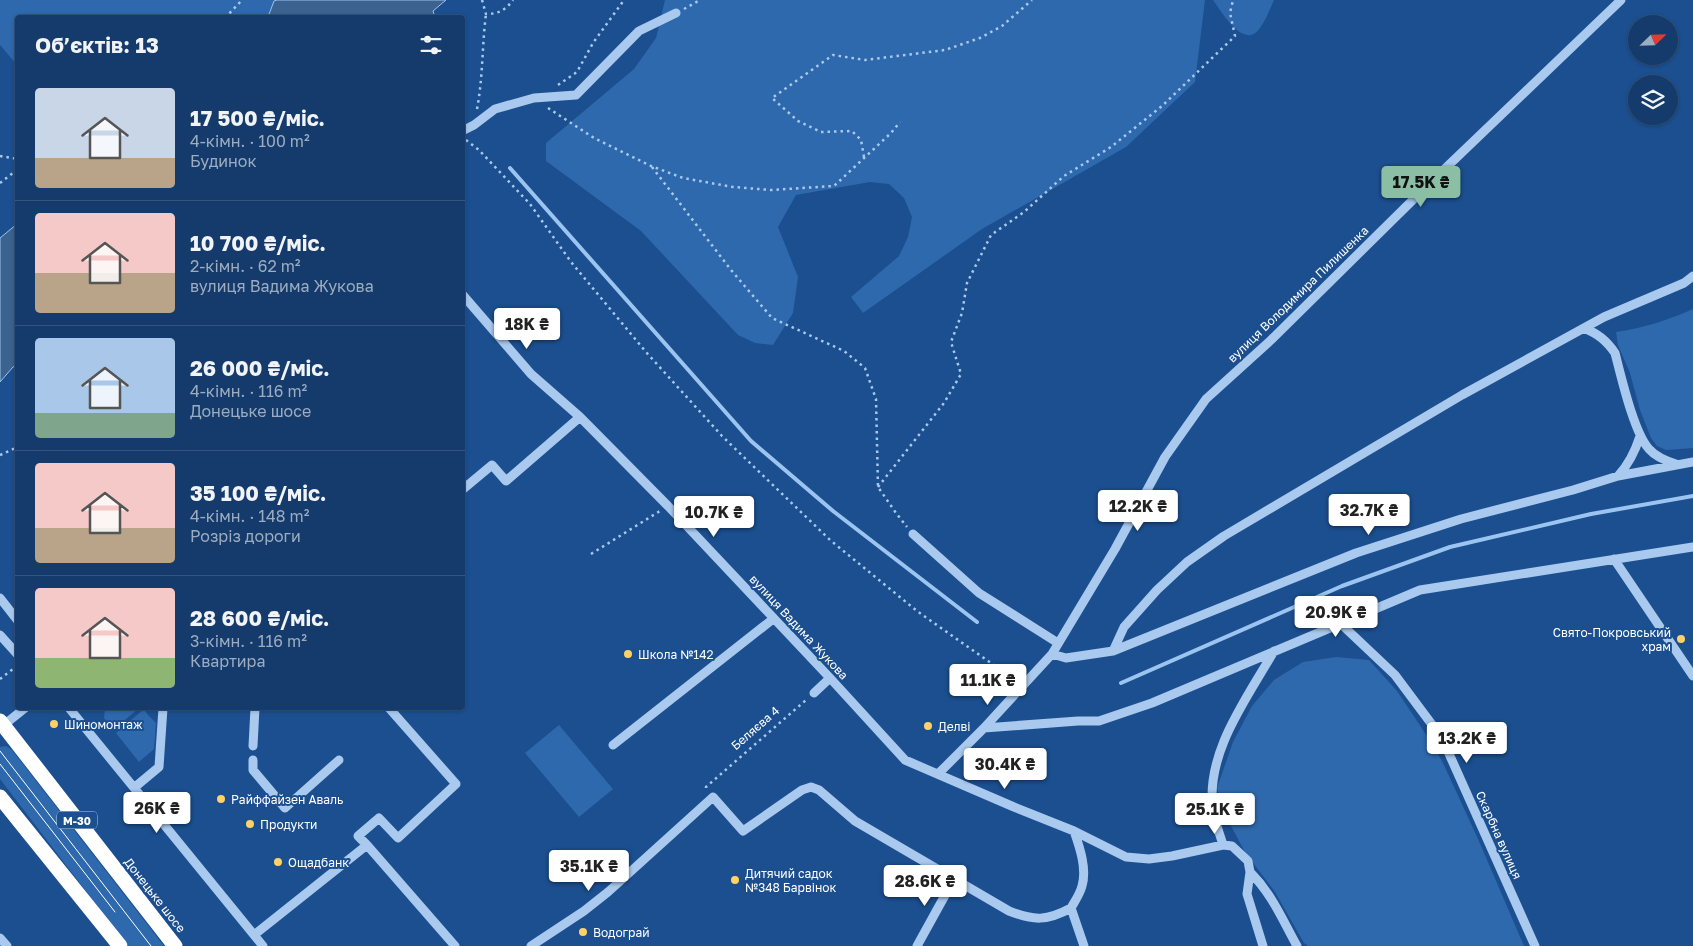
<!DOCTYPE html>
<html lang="uk">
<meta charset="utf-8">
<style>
:root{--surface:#143b6b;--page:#1d4271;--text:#f1f3f6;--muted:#9dadc1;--line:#33557e;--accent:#8abfa5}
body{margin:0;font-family:"Golos Text",sans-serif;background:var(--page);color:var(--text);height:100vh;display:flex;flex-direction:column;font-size:19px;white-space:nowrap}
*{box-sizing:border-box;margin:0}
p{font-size:16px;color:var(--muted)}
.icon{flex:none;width:28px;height:28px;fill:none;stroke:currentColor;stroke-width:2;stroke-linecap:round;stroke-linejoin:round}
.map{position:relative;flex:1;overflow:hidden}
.details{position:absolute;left:15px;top:15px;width:450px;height:695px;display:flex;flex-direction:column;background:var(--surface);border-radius:5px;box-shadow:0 1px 4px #0004,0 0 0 1px var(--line)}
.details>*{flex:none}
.needle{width:32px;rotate:67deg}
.tools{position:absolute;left:1628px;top:15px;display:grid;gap:10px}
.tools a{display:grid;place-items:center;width:50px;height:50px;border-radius:50%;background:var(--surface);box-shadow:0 1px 4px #0004,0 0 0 1px var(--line);font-size:25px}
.price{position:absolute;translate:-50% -42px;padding:0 11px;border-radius:5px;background:#fff;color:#222;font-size:16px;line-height:32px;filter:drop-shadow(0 1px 2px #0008)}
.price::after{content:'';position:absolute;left:50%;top:30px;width:15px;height:11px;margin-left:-8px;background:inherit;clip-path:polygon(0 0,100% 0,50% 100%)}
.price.on{background:var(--accent);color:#111}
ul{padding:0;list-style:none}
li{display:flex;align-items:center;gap:15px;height:125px;padding:0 20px}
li+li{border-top:1px solid var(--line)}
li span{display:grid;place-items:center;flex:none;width:140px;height:100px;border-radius:5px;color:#555}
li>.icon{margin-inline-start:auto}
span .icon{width:60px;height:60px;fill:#fffc;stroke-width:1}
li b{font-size:21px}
h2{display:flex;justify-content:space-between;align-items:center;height:60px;padding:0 20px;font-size:21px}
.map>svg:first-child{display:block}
.green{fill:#2e69ad}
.water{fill:#3c6290;stroke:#9cc4f0}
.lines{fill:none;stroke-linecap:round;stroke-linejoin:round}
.stream{stroke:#9cc4f0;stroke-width:4}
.path{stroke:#a9c9ee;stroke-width:2.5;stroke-dasharray:2.5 4;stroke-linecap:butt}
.minor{stroke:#a9c9ee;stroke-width:9}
.highway{stroke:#fff;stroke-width:15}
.tram{stroke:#fff;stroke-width:1}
.poi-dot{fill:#ffd166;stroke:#1b4f8f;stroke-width:2}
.labels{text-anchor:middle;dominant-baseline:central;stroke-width:4;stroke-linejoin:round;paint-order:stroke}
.shield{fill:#1b4f8f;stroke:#bbcadd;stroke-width:1}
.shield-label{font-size:11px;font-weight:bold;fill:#fff}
.street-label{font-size:12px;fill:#fff;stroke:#1b4f8f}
.poi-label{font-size:12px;fill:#fff;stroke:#1b4f8f;text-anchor:start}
</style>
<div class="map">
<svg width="1693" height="946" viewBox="0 0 1693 946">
<rect width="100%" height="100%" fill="#1b4f8f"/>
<path class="green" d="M0 0H277L274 1 268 17 18 18 17 65 0 45Z
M665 0H1205L1195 82 1126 147 982 229 863 313 851 297 899 256 908 237 912 217 904 198 889 184 870 182 796 195 778 227 798 277 793 313 773 345 755 343 738 335 641 231 546 161V143L634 69 656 38Z
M1213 0H1274C1270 9 1266 20 1260 28 1244 51 1222 12 1213 0Z
M1693 309V448L1666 450 1657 446 1651 438 1640 410 1630 373 1618 345 1616 332C1644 328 1668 320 1693 309Z
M1336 657 1369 660 1397 691 1433 745 1443 763 1478 839 1524 946H1308L1304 943 1275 892 1245 852 1224 813 1217 788 1233 742 1252 706 1274 680 1303 662Z
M105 708H139L113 730 104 718Z
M144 709 148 715 156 723 154 749 139 762 116 733Z
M559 725 613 789 579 817 525 753Z
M6 746 12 750 164 946H128L0 779V747Z"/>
<path class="water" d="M277 0H446L433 11 435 17H268L274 1Z
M17 224V365L13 367 0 382V238Z"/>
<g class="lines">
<path class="stream" d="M510 168 751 441 833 511 977 622
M1121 683 1342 586 1450 547 1591 514 1693 496"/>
<path class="path" d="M482 0 486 14C498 14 506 10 513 0
M684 9 700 0
M225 18 242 0
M558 85 577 72 593 43 624 0
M548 108 594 138 651 166 683 178 733 187 771 190 834 186 891 133 900 122
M477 109C483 78 482 45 486 14
M466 140 479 150 530 204 571 262 646 352 722 436 830 540 917 611 1015 680
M0 156 18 159
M864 157 861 140 852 131 821 132 798 121 772 98 833 55 865 60 945 50 980 38 1002 26 1032 0
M652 167 731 270 772 318 844 351 865 368 876 399 878 487 896 513 907 527
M0 183 18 169
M0 455 18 447
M878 487 944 403 961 374 951 342 962 313 967 283 991 235 1024 212 1064 176 1111 147 1162 106 1235 36 1230 13 1233 0
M591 554 660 511
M0 679 17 666
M706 788V787L806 700"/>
<path class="minor" d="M462 131 474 125 495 109 534 98 576 95 639 31 676 13
M462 294 531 374 580 417 668 506 830 678 905 760 1014 807 1074 831C1080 848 1087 869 1082 886 1080 894 1075 901 1071 908L1084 946
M1584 328C1598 334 1606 340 1615 353 1621 376 1634 433 1649 449 1656 457 1666 461 1676 464
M1618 476C1629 464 1635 452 1640 436
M462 490 492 465 506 481 580 417
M913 534 979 593 1058 643
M1614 559 1693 676
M0 598 18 621
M1340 623 1395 675 1442 738 1535 946
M0 635 18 655
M1113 651 1124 627 1157 590 1187 562 1224 536 1462 395 1604 317 1684 283 1693 276
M1052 654 1066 658 1113 651 1356 553 1461 519 1573 490 1618 476 1693 462
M814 693 830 678
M69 708 263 946
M0 728 25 708
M984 728 1078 721H1099L1152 703 1420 590 1693 547
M613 745 773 619
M253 746 255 708
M253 760V770L285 808 339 760
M938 774 984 728 1052 654 1115 549 1165 457 1206 399 1271 340 1430 183 1621 0
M135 787 159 767 163 708
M1074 831 1126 857 1149 859 1172 856 1223 845 1232 846 1248 861 1250 872 1247 894 1263 946
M367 845 358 836 379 818 398 838 456 784 389 708
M1223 845C1220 834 1215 823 1213 811 1205 753 1246 700 1274 651
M1250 872C1272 894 1282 919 1297 946
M254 935 367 845 455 946
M0 938 7 946
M531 946 584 911 608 892 713 797 743 831 802 790 811 787 819 790 855 821 1009 911C1034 921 1047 921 1071 908
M917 946 954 879"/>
<path class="highway" d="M0 721 175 946
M0 797 120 946"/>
<path class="tram" d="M0 751 151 946
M0 764 115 912"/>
</g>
<g class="poi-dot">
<circle cx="1681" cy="639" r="5"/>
<circle cx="628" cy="654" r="5"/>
<circle cx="54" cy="724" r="5"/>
<circle cx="928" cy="726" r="5"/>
<circle cx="221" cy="799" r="5"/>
<circle cx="250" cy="824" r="5"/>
<circle cx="278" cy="862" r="5"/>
<circle cx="735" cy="880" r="5"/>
<circle cx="583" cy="932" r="5"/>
</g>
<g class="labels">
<rect class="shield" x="57" y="811.5" width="40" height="17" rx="4"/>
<g class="shield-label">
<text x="77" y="820">М-30</text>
</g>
<g class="street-label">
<text transform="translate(1298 294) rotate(-44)">вулиця Володимира Пилишенка</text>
<text transform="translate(799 627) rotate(47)">вулиця Вадима Жукова</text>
<text transform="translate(755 728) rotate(-41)">Беляєва 4</text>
<text transform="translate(1499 835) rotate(66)">Скарбна вулиця</text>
<text transform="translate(155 895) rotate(52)">Донецьке шосе</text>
</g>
<g class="poi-label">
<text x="1671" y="632" text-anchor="end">Свято-Покровський<tspan x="1671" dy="14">храм</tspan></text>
<text x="638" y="654">Школа №142</text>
<text x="64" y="724">Шиномонтаж</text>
<text x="938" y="726">Делві</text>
<text x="231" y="799">Райффайзен Аваль</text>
<text x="260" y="824">Продукти</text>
<text x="288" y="862">Ощадбанк</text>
<text x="745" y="873">Дитячий садок<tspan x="745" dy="14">№348 Барвінок</tspan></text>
<text x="593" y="932">Водограй</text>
</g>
</g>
</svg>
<div class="tools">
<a><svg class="needle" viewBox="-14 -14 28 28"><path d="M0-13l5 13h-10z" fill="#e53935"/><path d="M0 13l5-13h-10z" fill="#9dadc1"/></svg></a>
<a><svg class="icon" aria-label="layers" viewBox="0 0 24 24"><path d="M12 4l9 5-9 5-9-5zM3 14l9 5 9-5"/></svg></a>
</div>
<b class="price on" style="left:1421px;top:208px">17.5K ₴</b>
<b class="price" style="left:527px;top:350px">18K ₴</b>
<b class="price" style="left:1138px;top:532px">12.2K ₴</b>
<b class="price" style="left:1369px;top:536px">32.7K ₴</b>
<b class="price" style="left:714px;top:538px">10.7K ₴</b>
<b class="price" style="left:1336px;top:638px">20.9K ₴</b>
<b class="price" style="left:988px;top:706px">11.1K ₴</b>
<b class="price" style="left:1467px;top:764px">13.2K ₴</b>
<b class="price" style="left:1005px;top:790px">30.4K ₴</b>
<b class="price" style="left:157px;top:834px">26K ₴</b>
<b class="price" style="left:1215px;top:835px">25.1K ₴</b>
<b class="price" style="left:589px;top:892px">35.1K ₴</b>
<b class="price" style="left:925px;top:907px">28.6K ₴</b>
<section class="details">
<h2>Об’єктів: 13<svg class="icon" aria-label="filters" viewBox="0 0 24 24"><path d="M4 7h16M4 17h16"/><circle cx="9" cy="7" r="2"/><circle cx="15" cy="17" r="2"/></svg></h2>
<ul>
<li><span style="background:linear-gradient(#c9d6e8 70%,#b9a48a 0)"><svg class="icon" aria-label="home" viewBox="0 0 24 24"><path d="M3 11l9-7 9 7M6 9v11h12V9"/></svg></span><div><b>17 500 ₴/міс.</b><p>4-кімн. · 100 m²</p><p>Будинок</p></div></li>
<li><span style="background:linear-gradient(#f6c9c9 60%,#b9a48a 0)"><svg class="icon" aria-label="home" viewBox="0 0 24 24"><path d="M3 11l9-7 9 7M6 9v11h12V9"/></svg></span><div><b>10 700 ₴/міс.</b><p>2-кімн. · 62 m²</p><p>вулиця Вадима Жукова</p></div></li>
<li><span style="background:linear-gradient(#a9c7e8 75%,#7fa58c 0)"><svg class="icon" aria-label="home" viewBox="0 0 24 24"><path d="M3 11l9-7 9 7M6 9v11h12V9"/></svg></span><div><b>26 000 ₴/міс.</b><p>4-кімн. · 116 m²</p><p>Донецьке шосе</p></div></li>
<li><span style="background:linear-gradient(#f6c9c9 65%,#b9a48a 0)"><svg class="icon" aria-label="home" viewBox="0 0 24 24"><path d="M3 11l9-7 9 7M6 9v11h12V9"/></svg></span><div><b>35 100 ₴/міс.</b><p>4-кімн. · 148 m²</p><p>Розріз дороги</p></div></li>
<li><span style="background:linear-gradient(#f6c9c9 70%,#8fb573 0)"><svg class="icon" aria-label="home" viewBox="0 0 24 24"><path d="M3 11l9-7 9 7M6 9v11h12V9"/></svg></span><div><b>28 600 ₴/міс.</b><p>3-кімн. · 116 m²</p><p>Квартира</p></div></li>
</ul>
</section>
</div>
